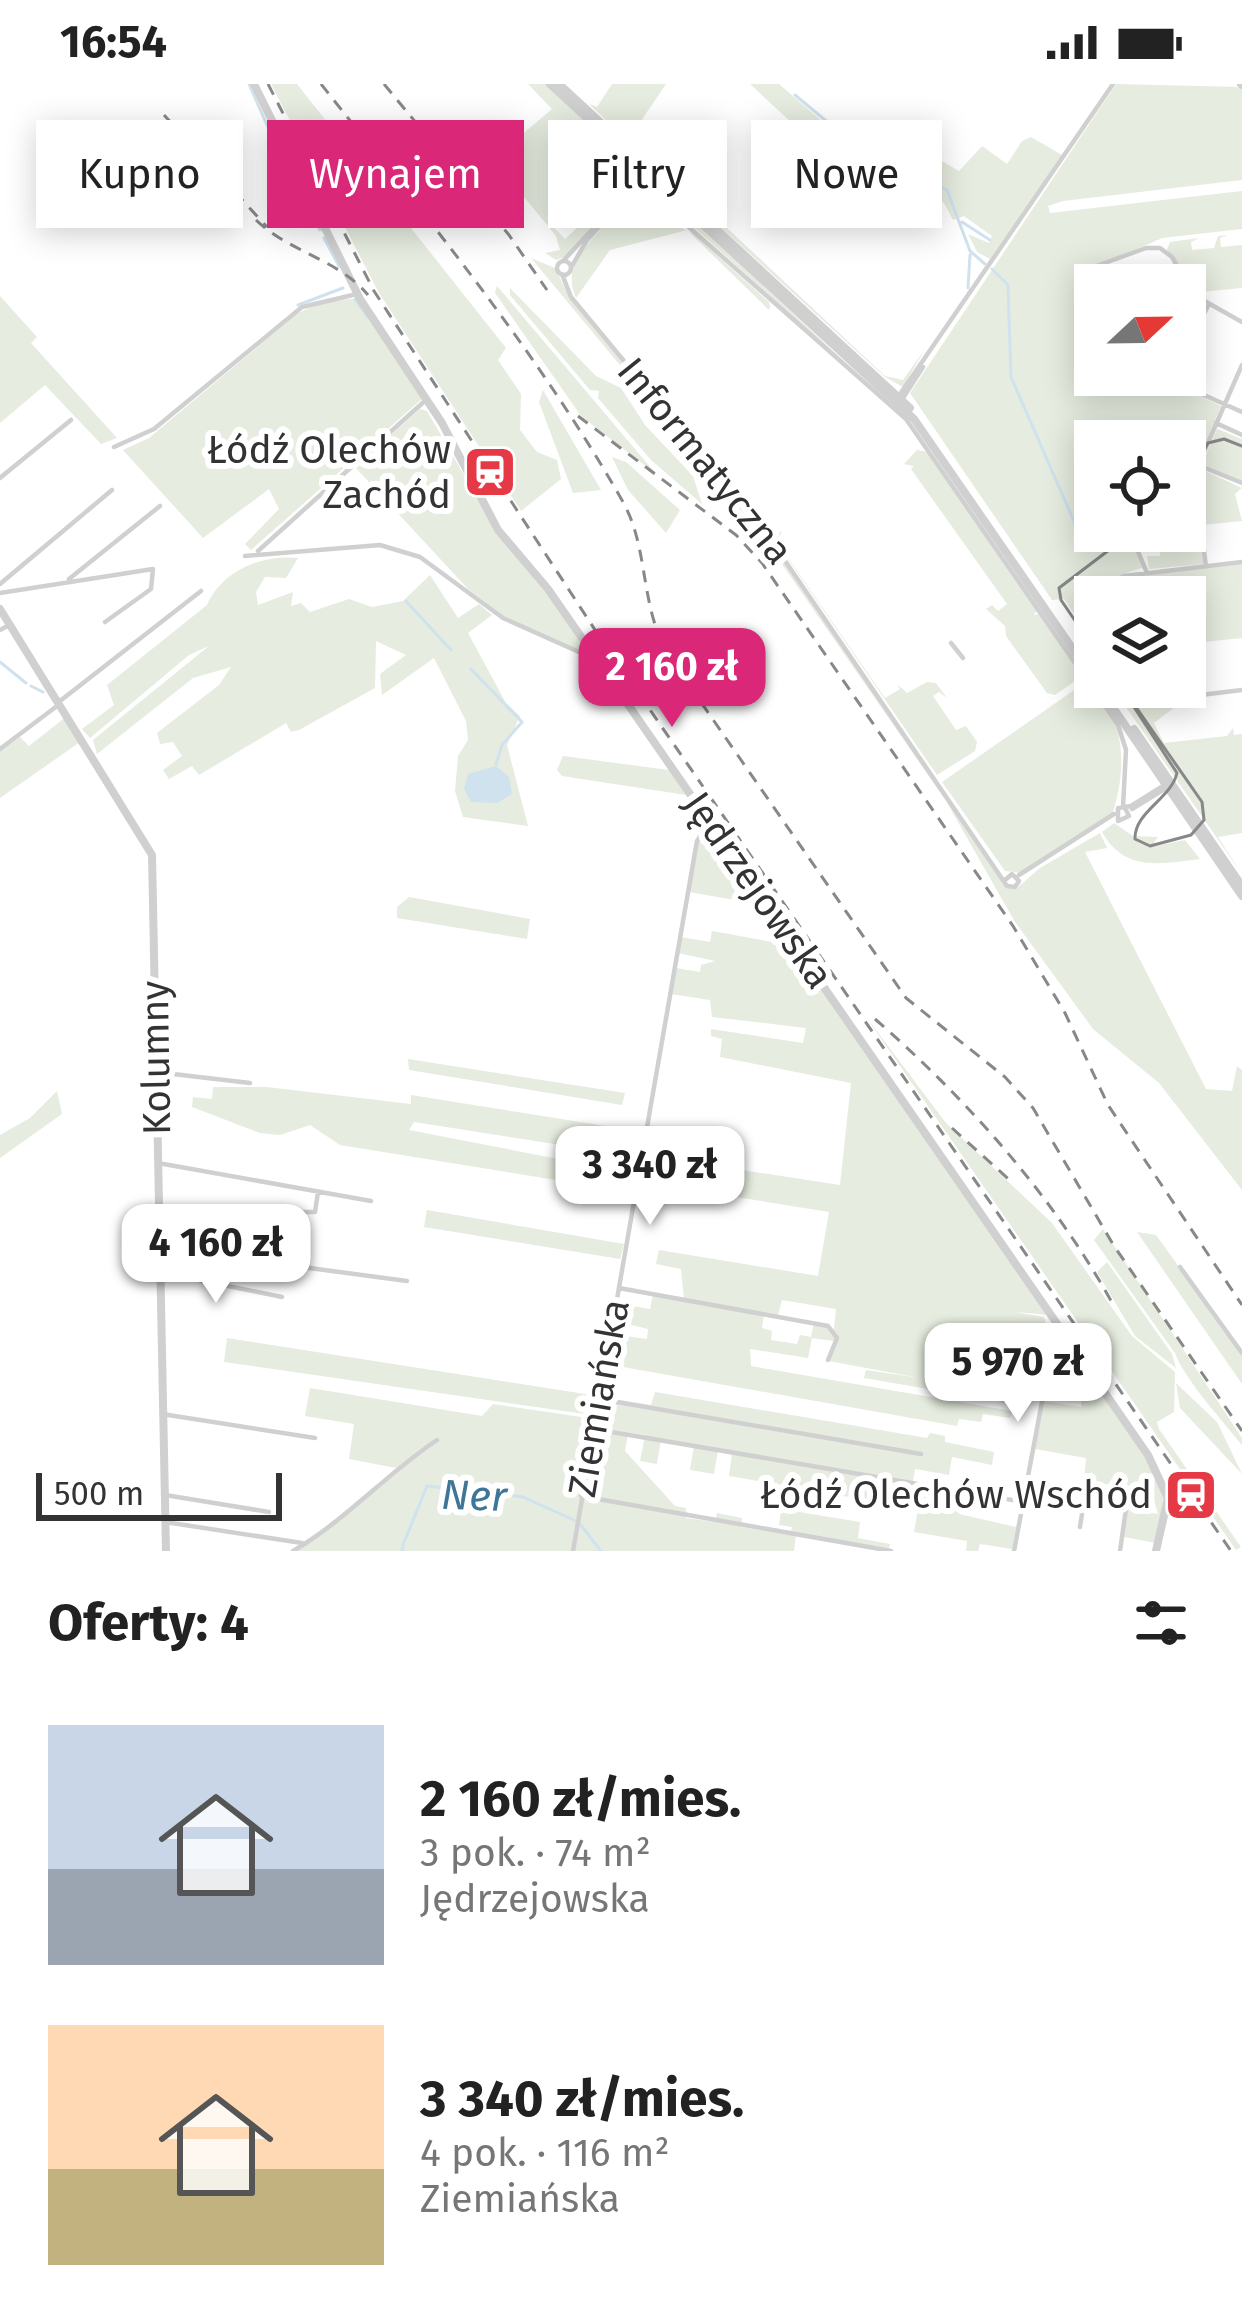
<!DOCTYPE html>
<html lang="pl">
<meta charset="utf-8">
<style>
:root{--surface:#fff;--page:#f2f2f2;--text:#222;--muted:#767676;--accent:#db2777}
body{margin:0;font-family:"Fira Sans",sans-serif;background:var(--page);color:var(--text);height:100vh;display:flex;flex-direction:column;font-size:45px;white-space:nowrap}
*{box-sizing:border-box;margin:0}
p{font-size:39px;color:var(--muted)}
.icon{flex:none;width:66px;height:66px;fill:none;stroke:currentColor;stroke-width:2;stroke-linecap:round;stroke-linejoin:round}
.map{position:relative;height:1467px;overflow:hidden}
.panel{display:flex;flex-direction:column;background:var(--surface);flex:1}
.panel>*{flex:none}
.top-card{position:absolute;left:36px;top:36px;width:1170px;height:108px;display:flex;gap:24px}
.needle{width:78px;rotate:68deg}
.buttons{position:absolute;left:1074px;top:180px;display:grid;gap:24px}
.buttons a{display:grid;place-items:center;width:132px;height:132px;border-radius:0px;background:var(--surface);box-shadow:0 6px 30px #0003;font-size:60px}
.scale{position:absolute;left:36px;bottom:30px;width:246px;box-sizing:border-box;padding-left:12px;border:6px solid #333;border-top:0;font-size:33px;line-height:42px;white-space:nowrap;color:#333;-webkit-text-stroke:9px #fff;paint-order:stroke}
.price{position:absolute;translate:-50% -102px;padding:0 27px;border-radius:24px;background:#fff;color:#222;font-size:39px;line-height:78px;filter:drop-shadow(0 3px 6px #0008)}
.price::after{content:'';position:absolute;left:50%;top:72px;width:36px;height:27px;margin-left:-18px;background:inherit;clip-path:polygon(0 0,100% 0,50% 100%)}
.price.on{background:var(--accent);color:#fff}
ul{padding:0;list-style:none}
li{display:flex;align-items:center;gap:36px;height:300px;padding:0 48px}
li span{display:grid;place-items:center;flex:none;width:336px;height:240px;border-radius:0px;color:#555}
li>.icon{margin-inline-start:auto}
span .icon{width:144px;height:144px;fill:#fffc;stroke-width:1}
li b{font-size:51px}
h2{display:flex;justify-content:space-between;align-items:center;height:144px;padding:0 48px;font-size:51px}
.pill{padding:0 42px;border-radius:0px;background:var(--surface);box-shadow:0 6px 30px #0003;font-size:42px;line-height:108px}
.pill.on{background:var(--accent);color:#fff}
.status{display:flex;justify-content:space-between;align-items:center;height:84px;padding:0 60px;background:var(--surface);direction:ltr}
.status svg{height:33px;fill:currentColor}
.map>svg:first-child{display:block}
.green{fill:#e6ecdf;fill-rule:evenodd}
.water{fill:#cfe2ee}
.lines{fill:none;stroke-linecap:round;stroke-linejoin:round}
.stream{stroke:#cfe2ee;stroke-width:3}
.pedestrian{stroke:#d0d0d0;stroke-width:4.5}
.minor{stroke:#d0d0d0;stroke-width:4.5}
.tertiary{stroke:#d0d0d0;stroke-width:8}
.tram{stroke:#888;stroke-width:3}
.rail{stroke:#888;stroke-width:3;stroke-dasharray:12 9;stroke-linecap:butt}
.labels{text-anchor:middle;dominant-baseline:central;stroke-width:12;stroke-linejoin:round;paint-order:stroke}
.poi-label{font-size:39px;fill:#333;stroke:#fff;text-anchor:end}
.street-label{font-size:39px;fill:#333;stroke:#fff}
.water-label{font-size:42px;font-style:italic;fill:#3f7597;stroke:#fff}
</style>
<div class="status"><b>16:54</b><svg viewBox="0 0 49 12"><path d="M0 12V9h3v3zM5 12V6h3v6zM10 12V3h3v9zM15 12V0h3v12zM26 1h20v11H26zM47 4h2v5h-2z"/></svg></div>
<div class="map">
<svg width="1242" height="1467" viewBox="0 0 1242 1467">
<rect width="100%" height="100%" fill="#fff"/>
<path class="green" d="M271 0H297L506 264 498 276 521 310 520 346 537 368 557 376 561 395 521 427 379 209Z
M528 0H547L637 87 612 119 596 111 590 115 578 104 556 123 558 127 548 137 565 155 599 124 595 119 604 126 568 172 556 176 545 169 560 166 556 152 493 75 552 25Z
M612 0H666L630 53 885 292 903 296 925 265 903 303 885 293 689 114 875 287 869 284 589 20 597 23Z
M750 0H779L823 38 872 64 834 78Z
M1116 0 1242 3V96L1063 117 1048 122 1050 129 1242 107V145L1162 154 1081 190 1095 219V291H1156L1221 322 1185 406V357H1095V447H1138L1125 457 1134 460 1144 483 1112 494 1095 513V562L1064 515 1052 516 910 309Z
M1031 53 1062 71 990 175 977 168 968 150 989 159 992 152 964 132 953 136 944 119 906 93 915 82 940 76 959 87 982 62 1007 80 1022 57Z
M644 98 656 101 884 315 697 146 665 130 628 123Z
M610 136C639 135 668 134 693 150L769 218 770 223 769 226 687 146 610 166 576 214C561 182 589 158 610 136Z
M1228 151 1220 154 1221 163 1242 161V204L1201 208 1199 213 1167 166 1170 158 1199 154 1191 158 1192 166 1214 164 1218 152Z
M531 174 555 184 571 216 757 439 1006 804H1017L1040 784 1100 749 1107 764 1085 768 1206 1005 1232 1007 1237 982 1242 986V1106L1159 999 1093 945 1015 838 946 717 766 457Z
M497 202 657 391 581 332 495 209Z
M510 204 596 292 621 304 645 341 693 392 702 420 651 376 598 314 599 307 590 306 510 211Z
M0 212 37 253 31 259 117 354 101 360 45 301 0 339Z
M356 215 423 314 251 466 245 460 279 425 269 405 203 454 123 366 149 354 298 229 327 216Z
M543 306 601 406 573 409 539 318Z
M420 325 427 327 501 455 544 503 591 575 500 530 468 505 355 383Z
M1217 345 1242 355V397L1202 380Z
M917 366 928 368 1037 527 1033 531 1039 530 1079 587 1078 595 1055 611 1047 609 1006 552 1005 542 986 525 992 521 998 527 1007 520 911 385 914 382 904 380Z
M612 373 626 378 680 426 666 449 628 406Z
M1201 385 1242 404 1235 410 1242 437 1203 441 1192 401Z
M1196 444 1187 446 1189 467 1203 466V480L1149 485 1147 472H1160L1159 456 1141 458 1145 468 1136 456C1139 449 1145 447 1152 447L1153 454 1163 451 1165 469 1171 465 1173 469V454L1163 447Z
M782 447 777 458 885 614 900 605 897 600 907 609 927 598 936 599 947 614 939 608 933 612 956 646 966 642 977 658 975 667 937 691 777 459C775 453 777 450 782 447Z
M298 474 286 494 265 493 256 508 258 521 293 508 291 522 301 519 310 528 349 515 372 523 403 517 430 491 458 534 479 520 492 531 468 549 506 619 520 632 507 661 528 742 463 733 455 707 458 672 468 656 466 637 434 574 382 611 380 590 406 571 376 557 375 604 299 646 291 648 286 639 199 691 192 682 169 695 163 686 182 672 173 658 160 660 157 649 219 601 231 583 193 594 97 670 93 656 209 562 189 571 90 654 82 645 114 621 107 601 207 521C222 487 261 470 298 474Z
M1242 480V554L1185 560V513H1106L1123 494Z
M1083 600C1129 629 1127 689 1111 734L1022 789 1005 787 942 698Z
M1112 603H1120L1176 686 1123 603 1185 615 1154 639 1164 659 1227 652 1233 644 1234 651 1242 650V749L1218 753 1242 790Z
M67 632 80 658 0 714V667L20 653 29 662Z
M563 672 669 686 686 711 562 692 557 686Z
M1114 739 1133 752 1158 753 1151 763 1185 756 1204 780 1200 775C1159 780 1125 788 1102 748Z
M708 743 761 818 758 820 689 808 699 754Z
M409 813 530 835 527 855 397 834V823Z
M712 847 794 862 1049 1231 1015 1228 1044 1233 1052 1260 1056 1244 1146 1371 1166 1412 1156 1459 1124 1453 1128 1425 1158 1430 1152 1409 1084 1396 1086 1374 1035 1365 1044 1317 1081 1323 1083 1306 1098 1307 1074 1271 1052 1270V1263L982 1251 980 1264 1028 1272 1026 1289 997 1284 999 1270 978 1267 975 1282 994 1285 993 1295 1003 1297 1000 1309 1012 1311 1010 1319 864 1294 866 1286 920 1294 829 1277 837 1250 834 1257 812 1254 808 1274 750 1265 751 1282 1012 1327 1010 1334 983 1330 981 1338 959 1335 957 1342 606 1280 612 1250 647 1255 648 1245 615 1237 617 1219 650 1225 653 1210 684 1215 681 1185 656 1180 659 1166 818 1192 829 1128 667 1102 669 1081 642 1076 643 1071 840 1101 851 999 720 973 722 955 711 952V945L803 959 806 944 712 933 710 916 671 910 676 884 700 888 701 881 715 877 678 869 681 853 710 858ZM782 1216 836 1225 834 1245 814 1239 811 1253 800 1251 797 1260 771 1256 772 1247 762 1244 764 1230 778 1231Z
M864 930 946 1039 1052 1139 1132 1252 1175 1288 1174 1328 1157 1338 1159 1345 1241 1463 1236 1466Z
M408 975 625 1009 622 1021 409 986Z
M213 1003H267L411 1020V1011L630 1046 635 1062 631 1072 414 1038 409 1046 631 1089 630 1108 340 1061 310 1041 280 1051 260 1049 192 1023 193 1013 212 1015Z
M57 1007 62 1030 0 1074V1051L30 1034Z
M427 1126 624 1160 620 1175 424 1143Z
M1103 1145 1242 1354V1361C1221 1335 1185 1296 1175 1269L1094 1156Z
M1137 1148 1156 1151 1242 1270V1300Z
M1107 1178 1172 1270 1176 1284 1135 1252 1097 1188Z
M227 1254 598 1312 592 1331 224 1278Z
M1176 1299 1217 1338 1242 1390 1180 1324Z
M310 1304 482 1332 493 1320 595 1335 601 1313 651 1321 655 1308 927 1354 930 1349 945 1352V1358L994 1368 992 1381 952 1373 949 1391 915 1385 912 1402 968 1409 959 1430 1016 1443 1012 1465 980 1460 978 1467H966L967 1457 914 1448 918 1425 729 1392 732 1370 718 1366 714 1390 690 1386 694 1361 661 1355 657 1380 640 1377 645 1351 606 1345 628 1350 625 1367 675 1422 686 1424V1434L715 1438 717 1429 742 1434 741 1443 790 1451 792 1443 779 1441 781 1425 860 1438 858 1454 890 1460 888 1467 796 1451 794 1467H294L346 1431 396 1384 349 1375 354 1340 305 1332Z"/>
<path class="water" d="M496 682 509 693 512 710 497 719 471 718 464 705 468 690Z"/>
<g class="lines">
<path class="stream" d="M249 0 274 57
M795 11 825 36 945 105
M279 67 309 126
M947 106 970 167 985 180
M313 133 320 146
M962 138 990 156
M324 154 339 182
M992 185 1008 201 1011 293 1080 451
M968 204 970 171
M355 215 368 233
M298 221 343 204
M406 517 451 566
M0 578 26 599
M471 585 522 638 502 661 496 680
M31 602 43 608
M580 1440 601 1467
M403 1461 427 1402 523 1413 576 1437
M402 1467 403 1463"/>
<path class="pedestrian" d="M951 559 963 574"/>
<path class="minor" d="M610 126 683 138 906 335 1118 641 1126 666 1123 723
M613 130 672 137
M564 176 645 88
M557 184a7 7 0 1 1 14 0a7 7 0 1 1-14 0Z
M572 182 587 156 648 91
M1080 188 1146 164H1160L1172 173 1194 211 1242 238
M562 190 571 213 764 446 1007 802 1015 803 1019 797 1012 790 1005 796
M1185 265 1208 222
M1159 291 1242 328
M898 313 1113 0
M903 314 923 283
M1216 339 1242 351
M114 363 154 345 302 223 357 210
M1198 381 1242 399
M0 394 71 336
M1185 411 1242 281
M1186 411 1199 424 1206 483
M1132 453 1147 489
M1126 458 1141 447
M258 467 427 315
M245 472 380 461 420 473 503 534 599 577
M69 495 160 422
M0 500 112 406
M0 509 153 485 151 505 105 538
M1102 513 1108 500 1124 492 1242 478
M0 546 11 540
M1147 603 1176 614 1242 606
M60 617 201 507
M0 665 57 622
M1125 724 1129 732 1118 737V724L1131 722 1163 702
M1132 725 1168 703
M1019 791 1114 730
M156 988 250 999
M158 1079 371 1117
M291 1154 296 1128H315L318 1108
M159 1164 407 1197
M1180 1183 1242 1269
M159 1188 282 1213
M619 1204 828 1242 837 1254 828 1276
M599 1315 921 1370
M162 1330 315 1354
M594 1345 1024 1418
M1026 1407 1126 1425 1120 1467
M165 1411 269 1428
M581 1412 891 1467
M165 1438 302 1459
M1080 1443 1084 1417
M293 1467C346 1436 386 1390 437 1356
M573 1467 697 757 709 739
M1014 1467 1056 1243"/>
<path class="tertiary" d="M254 0 360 215 442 339 498 446 548 505 1148 1371 1168 1414 1156 1467
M550 0 914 335 1095 597
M559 0 910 324
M1241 0 1242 1
M0 525 152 771 166 1467
M1099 603 1242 812
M1134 645 1242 802"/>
<path class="tram" d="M1185 400 1208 359 1224 355 1242 362
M1095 566 1061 516 1059 504 1134 447
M1121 603 1177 689C1171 715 1134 728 1135 755L1150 762 1191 751 1204 736 1202 718 1122 603"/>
<path class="rail" d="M268 0 374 207 599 552 1231 1467
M321 0C428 135 538 268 623 418 650 466 639 526 671 575L906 914 1005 993 1033 1024 1114 1162 1242 1347
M384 0 509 151 547 206
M164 31 267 143
M256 136C289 168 338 175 368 211
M578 332 736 451 762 479 1013 842 1065 929 1108 1021 1242 1221
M875 935C969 1017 1055 1114 1115 1224
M952 1044 1014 1100"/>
</g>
<defs>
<g id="station-square" transform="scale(2.7)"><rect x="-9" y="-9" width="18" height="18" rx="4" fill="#e63946" stroke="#fff"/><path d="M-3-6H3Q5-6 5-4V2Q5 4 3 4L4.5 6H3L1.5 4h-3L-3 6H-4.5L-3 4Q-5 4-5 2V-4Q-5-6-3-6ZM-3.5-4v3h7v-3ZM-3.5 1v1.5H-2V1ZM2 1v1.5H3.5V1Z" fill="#fff"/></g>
</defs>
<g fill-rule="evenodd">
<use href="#station-square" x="490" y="388"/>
<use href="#station-square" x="1191" y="1411"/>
</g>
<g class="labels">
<g class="poi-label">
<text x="451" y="366">Łódź Olechów<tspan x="451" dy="45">Zachód</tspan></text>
<text x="1152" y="1411">Łódź Olechów Wschód</text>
</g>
<g class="street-label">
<text transform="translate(705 377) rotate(51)">Informatyczna</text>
<text transform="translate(758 806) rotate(55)">Jędrzejowska</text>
<text transform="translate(156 974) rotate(-91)">Kolumny</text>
<text transform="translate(599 1314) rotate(-80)">Ziemiańska</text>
</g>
<g class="water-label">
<text transform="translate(474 1412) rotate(2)">Ner</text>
</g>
</g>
</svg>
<div class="buttons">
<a><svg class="needle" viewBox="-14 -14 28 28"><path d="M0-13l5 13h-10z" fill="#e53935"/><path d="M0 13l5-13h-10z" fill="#767676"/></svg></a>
<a><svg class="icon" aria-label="locate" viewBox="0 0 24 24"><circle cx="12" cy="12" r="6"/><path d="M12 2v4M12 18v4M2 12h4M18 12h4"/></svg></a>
<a><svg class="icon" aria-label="layers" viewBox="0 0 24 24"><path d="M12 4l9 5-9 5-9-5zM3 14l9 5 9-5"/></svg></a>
</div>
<div class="scale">500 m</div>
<b class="price on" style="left:672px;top:646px">2 160 zł</b>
<b class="price" style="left:650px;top:1144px">3 340 zł</b>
<b class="price" style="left:216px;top:1222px">4 160 zł</b>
<b class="price" style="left:1018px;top:1341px">5 970 zł</b>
<div class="top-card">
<a class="pill">Kupno</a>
<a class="pill on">Wynajem</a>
<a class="pill">Filtry</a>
<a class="pill">Nowe</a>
</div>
</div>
<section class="panel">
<h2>Oferty: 4<svg class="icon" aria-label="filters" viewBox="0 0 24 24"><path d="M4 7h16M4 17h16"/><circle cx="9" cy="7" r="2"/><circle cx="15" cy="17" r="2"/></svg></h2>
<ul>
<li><span style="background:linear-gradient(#c9d6e8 60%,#9aa5b1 0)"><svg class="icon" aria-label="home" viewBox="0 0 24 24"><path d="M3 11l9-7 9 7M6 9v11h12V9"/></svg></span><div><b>2 160 zł/mies.</b><p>3 pok. · 74 m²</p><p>Jędrzejowska</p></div></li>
<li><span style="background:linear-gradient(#ffd9b3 60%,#c2b280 0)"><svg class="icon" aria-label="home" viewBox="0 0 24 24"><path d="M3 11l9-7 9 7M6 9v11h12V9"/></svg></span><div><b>3 340 zł/mies.</b><p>4 pok. · 116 m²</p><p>Ziemiańska</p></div></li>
</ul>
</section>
